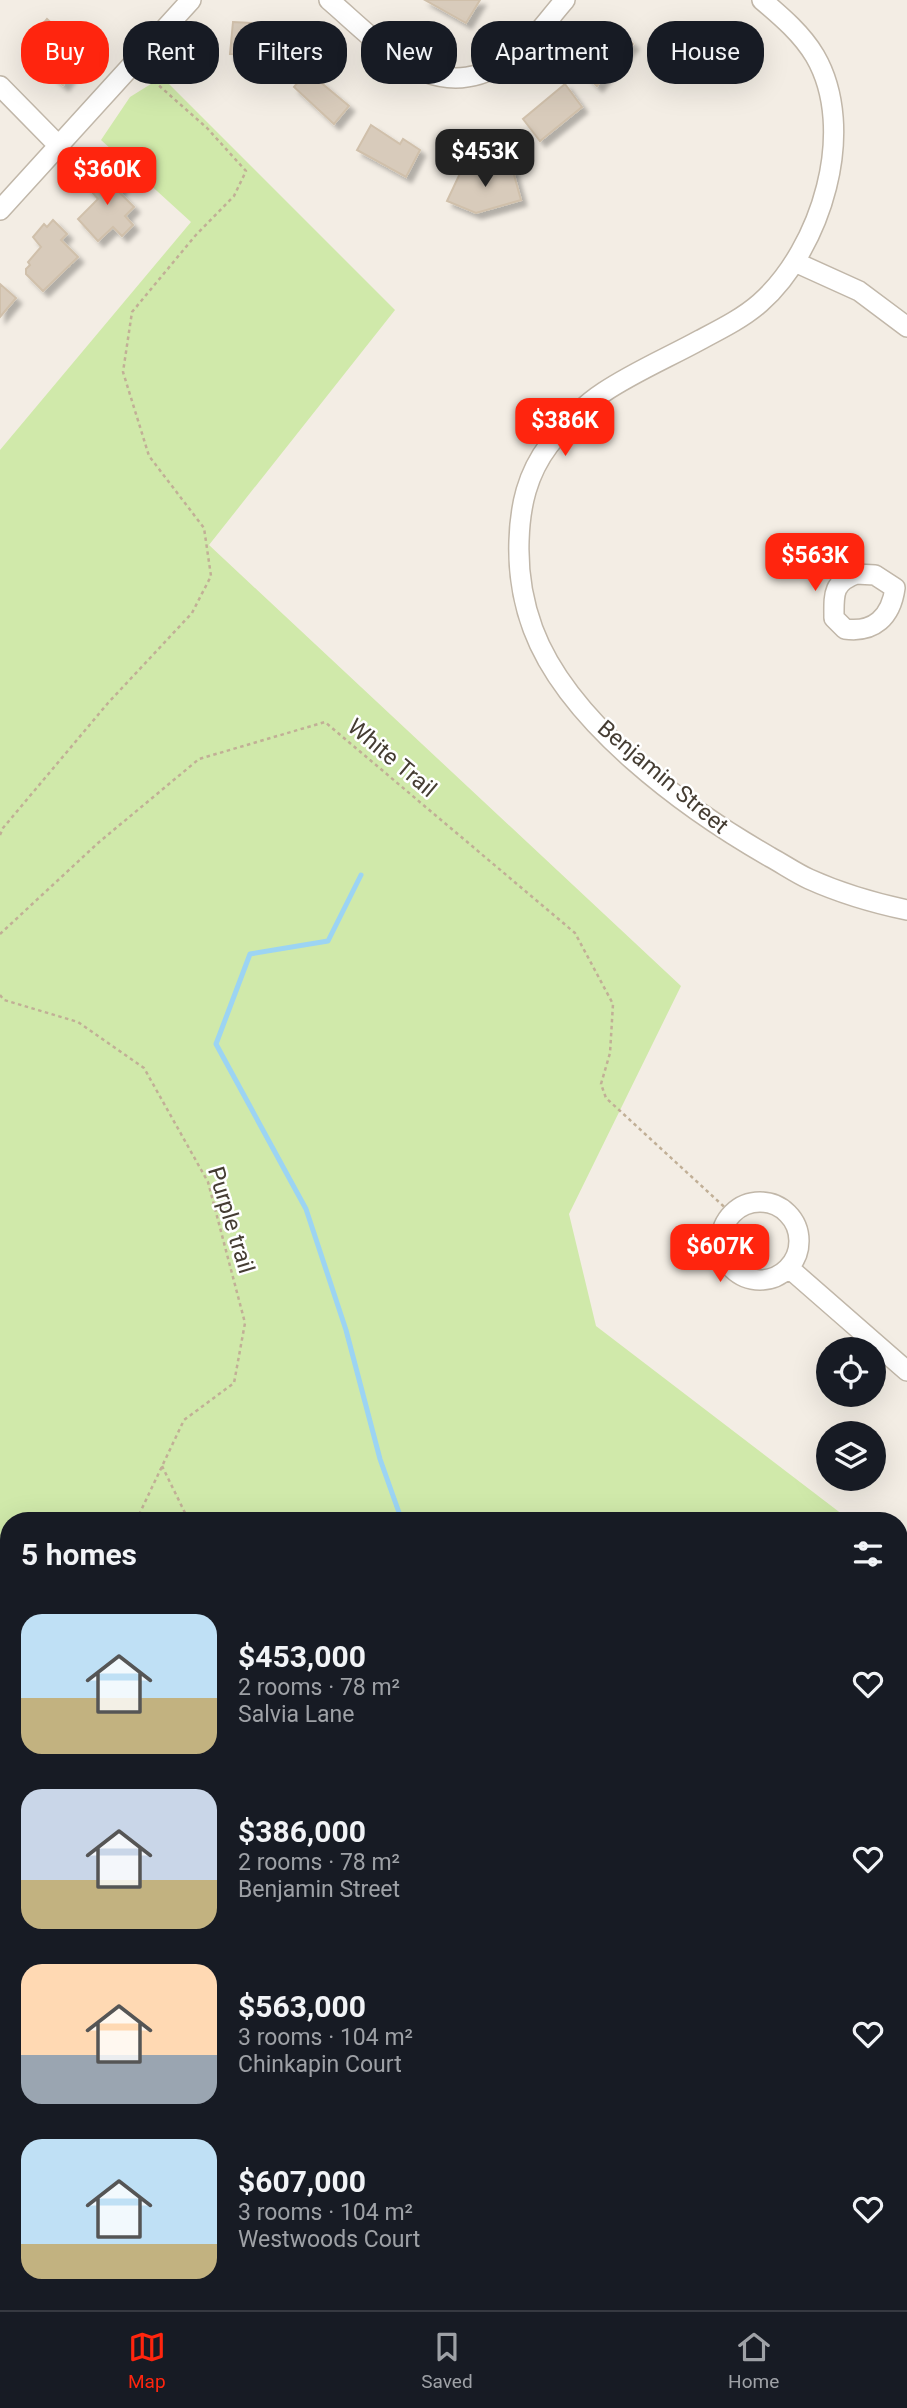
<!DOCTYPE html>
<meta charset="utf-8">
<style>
:root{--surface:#171b24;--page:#242831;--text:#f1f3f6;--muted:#9ea1a6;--line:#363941;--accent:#ff250e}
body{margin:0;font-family:Roboto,sans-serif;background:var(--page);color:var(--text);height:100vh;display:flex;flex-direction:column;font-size:26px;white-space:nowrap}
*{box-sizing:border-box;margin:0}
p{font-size:23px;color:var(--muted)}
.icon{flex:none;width:38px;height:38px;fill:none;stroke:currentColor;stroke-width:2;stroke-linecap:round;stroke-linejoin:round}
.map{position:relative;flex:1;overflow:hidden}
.panel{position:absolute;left:0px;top:1512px;width:908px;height:798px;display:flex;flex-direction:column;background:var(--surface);border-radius:28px 28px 0 0;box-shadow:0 7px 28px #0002}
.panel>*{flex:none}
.guide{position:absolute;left:21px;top:21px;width:866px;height:63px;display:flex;gap:14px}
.buttons{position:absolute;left:816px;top:1337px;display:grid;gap:14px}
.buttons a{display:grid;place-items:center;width:70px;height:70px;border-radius:50%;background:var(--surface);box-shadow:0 7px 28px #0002;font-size:35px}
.price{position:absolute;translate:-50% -60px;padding:0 16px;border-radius:14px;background:var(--accent);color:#fff;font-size:23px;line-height:46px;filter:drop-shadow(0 2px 4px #0008)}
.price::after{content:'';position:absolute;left:50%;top:42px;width:21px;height:16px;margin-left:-10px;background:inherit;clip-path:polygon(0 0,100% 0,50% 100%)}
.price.active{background:#222;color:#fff}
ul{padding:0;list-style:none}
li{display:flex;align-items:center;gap:21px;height:175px;padding:0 21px}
li span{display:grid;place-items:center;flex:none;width:196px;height:140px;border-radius:21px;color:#555}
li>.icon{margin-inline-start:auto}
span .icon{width:84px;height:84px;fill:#fffc;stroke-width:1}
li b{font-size:30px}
h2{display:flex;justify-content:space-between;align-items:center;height:84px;padding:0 21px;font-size:30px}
.chip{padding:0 24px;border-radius:28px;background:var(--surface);box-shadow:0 7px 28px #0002;font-size:24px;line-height:63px}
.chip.active{background:var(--accent);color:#fff}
.dock{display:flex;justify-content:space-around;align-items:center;height:98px;border-top:2px solid var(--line);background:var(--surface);font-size:19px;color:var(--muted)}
.dock a{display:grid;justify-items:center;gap:4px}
.dock .active{color:var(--accent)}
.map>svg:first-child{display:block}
.green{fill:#d0e9aa}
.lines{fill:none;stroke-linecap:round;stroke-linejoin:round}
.stream{stroke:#9cd4f3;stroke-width:5}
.building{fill:#d8cbbb;stroke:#d0c0ab;stroke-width:2;filter:url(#shadow)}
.minor-casing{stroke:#c1b7a9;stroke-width:22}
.path{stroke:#c1af96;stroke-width:2.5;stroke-dasharray:3.5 3.5;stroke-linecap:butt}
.minor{stroke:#fff;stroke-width:19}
.labels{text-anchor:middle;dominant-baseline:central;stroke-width:5;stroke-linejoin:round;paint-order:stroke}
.street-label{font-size:23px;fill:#453d33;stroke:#fff}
</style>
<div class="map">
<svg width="907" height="2310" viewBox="0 0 907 2310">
<defs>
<filter id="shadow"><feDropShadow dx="5.5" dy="5.5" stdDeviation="2" flood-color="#0004"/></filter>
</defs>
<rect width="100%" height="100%" fill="#f3ede4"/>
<path class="green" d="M162 77 395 310 209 545 681 986 569 1214 596 1326 851 1521H9V2301H900V2205L907 2235V2310H0V450L191 222 101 140 130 97Z
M900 1557 907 1563V2038L900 2065Z"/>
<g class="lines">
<path class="stream" d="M361 875 328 941 250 954 216 1044 306 1209 346 1330 380 1459 402 1521
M471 2301V2310
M104 2310 115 2301
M808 2310 820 2301"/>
</g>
<path class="building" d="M425 0H480L466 23Z
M47 19 72 42 77 37 92 50 63 85 41 67 43 64 25 45Z
M233 22 251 23V33L284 36 283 57 230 54Z
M612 23 633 44 597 86 575 65Z
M307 71 349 106 334 124 294 87Z
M565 84 582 107 540 141 523 119Z
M371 125 400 144 403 139 420 150 406 177 357 150Z
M511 164 521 200 476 213 447 201 463 167 476 172Z
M109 169 124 184 118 191 134 207 125 216 133 225 122 236 113 227 98 241 78 219 98 199 87 186 102 172 104 174Z
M53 220 67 234 61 240 78 257 43 291 26 274V269L30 265 28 262 41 247 33 237 44 224 47 227Z
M0 284 16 298 0 317Z"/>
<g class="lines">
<g class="minor-casing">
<path id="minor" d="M329 0C384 47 438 113 514 56 534 41 549 18 565 0
M762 0C782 17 802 34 815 56 858 130 821 249 760 303 743 318 721 329 700 340 669 357 634 372 604 392 584 405 564 426 549 445 527 474 520 506 519 541 518 571 523 602 533 629 568 723 686 809 770 857 783 864 796 873 809 879 840 893 874 903 907 910
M0 86 59 146
M0 210 191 0
M795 262 859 291 907 327
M856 574 875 575 895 588C891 617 874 633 845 629L834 618C834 595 832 583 856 574Z
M721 1241a39 39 0 1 1 78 0a39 39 0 1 1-78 0Z
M789 1268 907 1371"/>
</g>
<path class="path" d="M0 835 3 828 108 703 192 613 211 576 204 528 149 456 123 372 132 312 195 236 234 196 246 171 207 128 147 75
M0 934 98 843 199 759 325 722 575 933 613 1004 610 1053 601 1084 606 1098 732 1214
M0 995 4 1000 78 1022 144 1068 208 1182 245 1323 234 1383 184 1420 136 1521
M162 1466 189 1521
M0 1618 9 1611
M0 1854 9 1853
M0 2087 9 2092
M13 2310 21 2301"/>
<use href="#minor" class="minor"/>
</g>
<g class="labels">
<g class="street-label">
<text transform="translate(392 758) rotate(40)">White Trail</text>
<text transform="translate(663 777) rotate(40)">Benjamin Street</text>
<text transform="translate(231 1220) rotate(73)">Purple trail</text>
</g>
</g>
</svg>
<div class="buttons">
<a><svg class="icon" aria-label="locate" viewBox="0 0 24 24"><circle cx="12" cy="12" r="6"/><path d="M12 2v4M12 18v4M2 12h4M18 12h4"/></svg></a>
<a><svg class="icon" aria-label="layers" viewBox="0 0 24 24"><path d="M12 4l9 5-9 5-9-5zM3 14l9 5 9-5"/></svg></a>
</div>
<b class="price active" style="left:485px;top:189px">$453K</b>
<b class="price" style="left:107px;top:207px">$360K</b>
<b class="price" style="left:565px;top:458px">$386K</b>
<b class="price" style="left:815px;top:593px">$563K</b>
<b class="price" style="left:720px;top:1284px">$607K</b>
<div class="guide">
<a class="chip active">Buy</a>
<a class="chip">Rent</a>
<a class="chip">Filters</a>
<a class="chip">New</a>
<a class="chip">Apartment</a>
<a class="chip">House</a>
</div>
<section class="panel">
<h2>5 homes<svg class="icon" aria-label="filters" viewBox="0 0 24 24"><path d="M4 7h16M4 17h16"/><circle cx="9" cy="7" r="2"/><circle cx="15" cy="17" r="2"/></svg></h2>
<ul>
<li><span style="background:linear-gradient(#bfe0f5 60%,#c2b280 0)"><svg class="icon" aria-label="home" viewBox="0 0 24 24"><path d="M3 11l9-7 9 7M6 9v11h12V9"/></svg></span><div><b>$453,000</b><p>2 rooms · 78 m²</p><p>Salvia Lane</p></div><svg class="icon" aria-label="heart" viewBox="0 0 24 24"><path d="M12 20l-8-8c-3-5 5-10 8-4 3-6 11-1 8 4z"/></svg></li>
<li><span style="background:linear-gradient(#c9d6e8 65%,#c2b280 0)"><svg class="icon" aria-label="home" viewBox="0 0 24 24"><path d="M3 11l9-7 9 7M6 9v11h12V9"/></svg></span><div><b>$386,000</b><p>2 rooms · 78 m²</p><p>Benjamin Street</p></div><svg class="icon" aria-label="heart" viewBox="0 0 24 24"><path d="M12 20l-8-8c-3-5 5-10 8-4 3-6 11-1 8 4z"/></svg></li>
<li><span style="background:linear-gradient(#ffd9b3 65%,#9aa5b1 0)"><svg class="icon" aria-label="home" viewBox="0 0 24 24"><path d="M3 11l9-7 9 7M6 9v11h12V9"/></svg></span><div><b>$563,000</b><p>3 rooms · 104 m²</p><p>Chinkapin Court</p></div><svg class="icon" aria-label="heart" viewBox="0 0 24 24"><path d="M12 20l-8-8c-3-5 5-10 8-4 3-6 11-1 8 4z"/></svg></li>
<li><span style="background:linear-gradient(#bfe0f5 75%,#c2b280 0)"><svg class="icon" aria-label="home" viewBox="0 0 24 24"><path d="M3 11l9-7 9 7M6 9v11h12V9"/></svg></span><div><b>$607,000</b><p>3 rooms · 104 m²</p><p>Westwoods Court</p></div><svg class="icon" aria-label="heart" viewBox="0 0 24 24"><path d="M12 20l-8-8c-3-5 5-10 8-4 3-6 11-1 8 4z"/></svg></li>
</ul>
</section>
</div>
<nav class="dock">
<a class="active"><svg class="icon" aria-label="map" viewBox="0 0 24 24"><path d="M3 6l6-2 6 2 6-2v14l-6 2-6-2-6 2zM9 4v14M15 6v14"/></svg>Map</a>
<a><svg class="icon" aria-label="saved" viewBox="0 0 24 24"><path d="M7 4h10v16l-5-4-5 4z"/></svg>Saved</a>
<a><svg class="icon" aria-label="home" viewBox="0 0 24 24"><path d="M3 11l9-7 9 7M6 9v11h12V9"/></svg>Home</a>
</nav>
